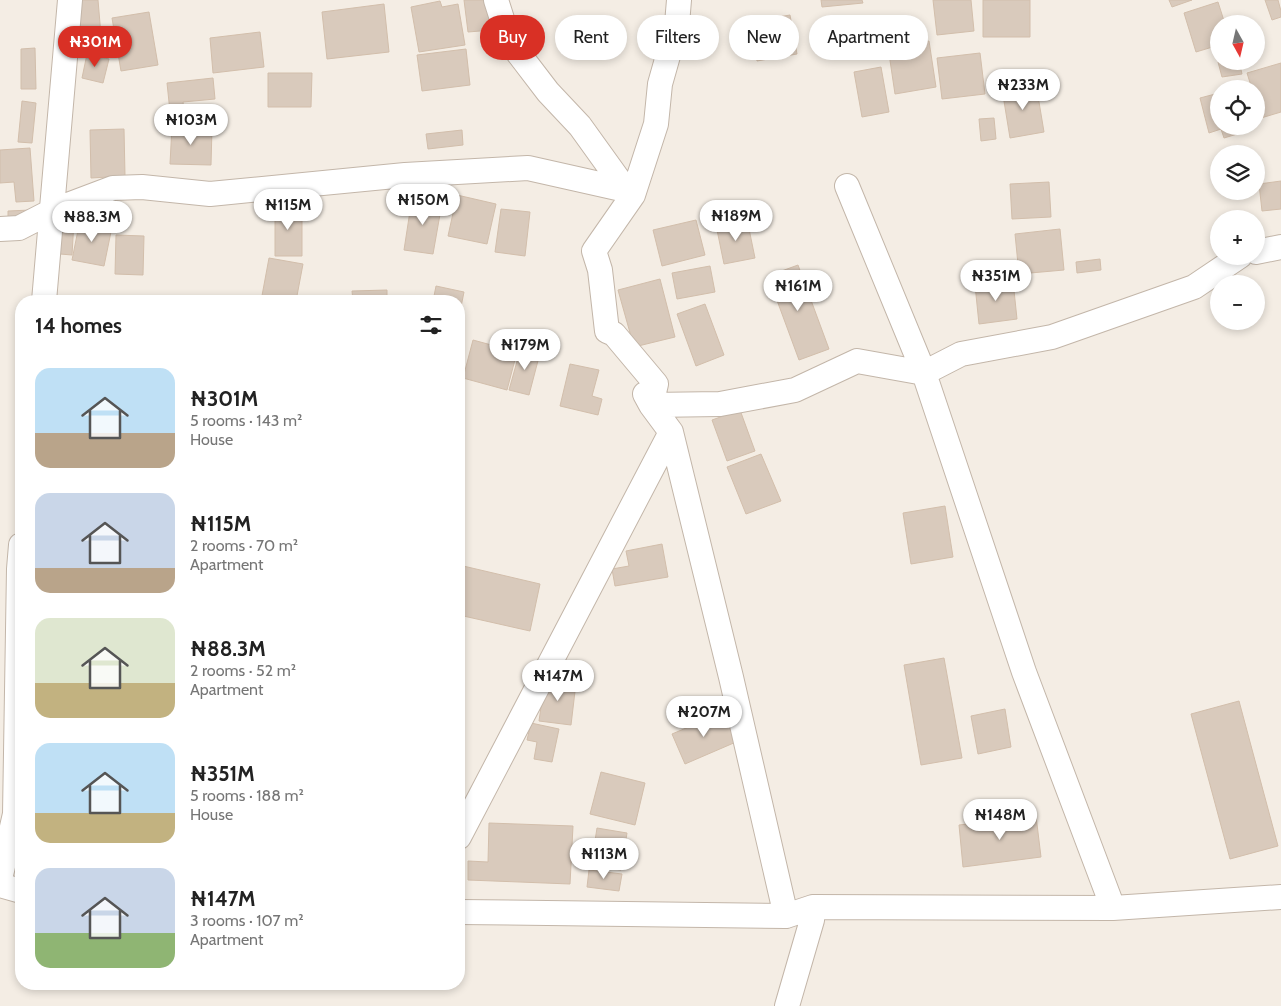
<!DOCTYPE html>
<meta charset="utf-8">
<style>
:root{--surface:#fff;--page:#f6f6f6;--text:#222;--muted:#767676;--accent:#d93025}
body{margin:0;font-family:Cabin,sans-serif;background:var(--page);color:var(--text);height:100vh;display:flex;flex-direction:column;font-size:19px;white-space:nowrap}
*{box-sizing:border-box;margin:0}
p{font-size:16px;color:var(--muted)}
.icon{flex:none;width:28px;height:28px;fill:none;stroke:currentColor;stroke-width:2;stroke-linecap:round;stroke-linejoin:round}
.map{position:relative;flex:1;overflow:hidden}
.panel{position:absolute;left:15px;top:295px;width:450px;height:695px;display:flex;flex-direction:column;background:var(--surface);border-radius:20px;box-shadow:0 2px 8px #0003}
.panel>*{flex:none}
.hud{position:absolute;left:480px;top:15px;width:475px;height:45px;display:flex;gap:10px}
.needle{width:32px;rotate:172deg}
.controls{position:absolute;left:1210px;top:15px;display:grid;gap:10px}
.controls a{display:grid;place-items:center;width:55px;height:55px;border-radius:50%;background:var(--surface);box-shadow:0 2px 8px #0003;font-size:25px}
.price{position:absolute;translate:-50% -42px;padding:0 11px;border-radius:18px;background:#fff;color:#222;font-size:16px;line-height:32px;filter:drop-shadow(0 1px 2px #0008)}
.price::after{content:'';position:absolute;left:50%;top:30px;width:15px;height:11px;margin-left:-8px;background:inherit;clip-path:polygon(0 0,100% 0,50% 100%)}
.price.current{background:var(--accent);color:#fff}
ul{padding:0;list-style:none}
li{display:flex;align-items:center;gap:15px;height:125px;padding:0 20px}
li span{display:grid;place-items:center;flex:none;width:140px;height:100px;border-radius:15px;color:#555}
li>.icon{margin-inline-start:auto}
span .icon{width:60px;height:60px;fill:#fffc;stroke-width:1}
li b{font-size:21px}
h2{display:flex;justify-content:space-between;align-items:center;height:60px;padding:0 20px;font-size:21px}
.chip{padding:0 18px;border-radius:22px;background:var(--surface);box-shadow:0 2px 8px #0003;font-size:18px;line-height:45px}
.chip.current{background:var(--accent);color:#fff}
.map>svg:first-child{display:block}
.building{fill:#d9cabc;stroke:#d2beab}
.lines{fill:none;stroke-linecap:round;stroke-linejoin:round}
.minor-casing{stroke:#c3b6a9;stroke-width:26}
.minor{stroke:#fff;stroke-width:24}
</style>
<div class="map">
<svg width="1281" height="1006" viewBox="0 0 1281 1006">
<rect width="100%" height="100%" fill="#f4ede4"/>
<path class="building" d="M76 0H98L102 47 80 49Z
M464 0H489L492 30 468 32Z
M821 0H862L863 3 822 7Z
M933 0H971L974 31 937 35Z
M983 0H1030V37H983Z
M1169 0H1192L1172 7Z
M1265 0H1278L1281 11V17L1272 20Z
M440 1 442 7 458 4 465 45 419 52 411 7Z
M1218 2 1225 24H1219V45L1196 52 1184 13Z
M384 4 389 52 327 59 322 12Z
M149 12 158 65 121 71 112 18Z
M790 15 797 54 757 61 750 22Z
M260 32 264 67 213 73 210 38Z
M929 41 936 87 895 94 888 47Z
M35 48 36 89H21V49Z
M466 49 470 85 422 91 417 55Z
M980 53 985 94 942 99 937 58Z
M87 54 109 59 103 83 82 78Z
M1222 61H1239L1242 74 1222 77 1218 62Z
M1281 63V112L1261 118 1256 104V89H1252L1247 73Z
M881 67 889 112 862 117 854 72Z
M268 73H312L311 107H268Z
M213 78 215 99 183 102 185 120 171 121 167 83Z
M1036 84 1044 132 1010 138 1002 89Z
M1219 93V126H1246L1247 131 1224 138 1221 129 1209 133 1200 98Z
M22 101 36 103 32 143 18 142Z
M994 118 996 139 981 141 979 119Z
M172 126 212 128 211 165 170 164Z
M124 129 125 176 91 178 90 130Z
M462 130 463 145 428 149 426 134Z
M30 148 34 201 16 202 14 182 0 183V150Z
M1281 181V209L1262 211 1259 184Z
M1049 182 1051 217 1012 219 1010 184Z
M457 195 496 204 487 244 448 236Z
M412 198 442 203 433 254 404 250Z
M275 206H302V256H275Z
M501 209 530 212 525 256 495 252Z
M31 210 8 223V211Z
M747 219 755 258 724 264 716 225Z
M62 220 74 221 72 255 60 254Z
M80 220 112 227 104 266 72 260Z
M696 220 705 255 662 266 653 230Z
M1060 229 1064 270 1019 274 1015 234Z
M116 235 144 236 143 275 115 274Z
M269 258 303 264 296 301H261Z
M1100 259 1101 270 1077 273 1076 262Z
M798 265 829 349 799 360 768 276Z
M710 266 715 292 677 299 672 273Z
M660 279 675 337 634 347 618 290Z
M1013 281 1017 319 979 324 975 285Z
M436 286 464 292 459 317V301H433Z
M387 290V301H353L352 291Z
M705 304 724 355 696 366 677 314Z
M473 340 517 352 507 390 463 378Z
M521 347 540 353 529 395 509 390Z
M570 364 599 370 592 396 602 399 598 415 560 406Z
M740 410 755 451 727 461 712 420Z
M761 454 781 501 746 514 727 467Z
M945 506 953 557 911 564 903 513Z
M662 544 668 577 615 586 612 569 629 566 626 551Z
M459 565 540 584 530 631 459 615Z
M944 658 962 758 921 765 904 665Z
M545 679 576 683 571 725 539 721Z
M1239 701 1278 846 1230 859 1191 714Z
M1005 709 1011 747 978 754 971 716Z
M724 712 736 742 685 764 672 734Z
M531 723 559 729 552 762 534 759 537 742 527 740Z
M601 772 645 783 635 825 590 814Z
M1036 816 1041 857 963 867 959 825Z
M489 823 573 826 570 884 468 880V861L488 862Z
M597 828 627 833 621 870 591 866Z
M589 870 622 874 619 891 587 887Z"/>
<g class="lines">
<g class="minor-casing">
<path id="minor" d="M496 0 509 41 548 92 580 126 626 190
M679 0 677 24 660 84 656 124 633 195 594 251 600 270 607 331 614 334 656 384 651 405 671 432 731 677 786 916 813 907 812 920 787 1006
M847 186 924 373 1024 672 1113 908
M0 229 19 228 52 211 113 188 142 187 210 194 405 175 528 168 626 190 633 195
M1256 252 1281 247
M44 301 70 0
M645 394 651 405 720 404 795 390 857 361 924 373 961 354 1052 337 1194 287 1240 256
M459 837 671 432
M0 879 15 814 19 569 21 545
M0 885 21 891
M813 907 1113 908 1281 897
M459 912 786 916"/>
</g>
<use href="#minor" class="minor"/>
</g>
</svg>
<div class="controls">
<a><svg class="needle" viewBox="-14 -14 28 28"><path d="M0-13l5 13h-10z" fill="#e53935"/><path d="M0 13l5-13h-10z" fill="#767676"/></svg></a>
<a><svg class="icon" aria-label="locate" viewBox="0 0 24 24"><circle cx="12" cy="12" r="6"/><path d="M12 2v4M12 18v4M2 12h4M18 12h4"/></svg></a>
<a><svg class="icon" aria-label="layers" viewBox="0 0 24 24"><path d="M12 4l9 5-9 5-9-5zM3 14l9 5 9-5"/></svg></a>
<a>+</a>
<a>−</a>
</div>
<b class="price current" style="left:95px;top:68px">₦301M</b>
<b class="price" style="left:1023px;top:111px">₦233M</b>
<b class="price" style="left:191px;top:146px">₦103M</b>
<b class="price" style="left:423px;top:226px">₦150M</b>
<b class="price" style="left:288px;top:231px">₦115M</b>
<b class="price" style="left:736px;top:242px">₦189M</b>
<b class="price" style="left:92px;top:243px">₦88.3M</b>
<b class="price" style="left:996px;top:302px">₦351M</b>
<b class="price" style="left:798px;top:312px">₦161M</b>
<b class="price" style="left:525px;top:371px">₦179M</b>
<b class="price" style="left:558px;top:702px">₦147M</b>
<b class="price" style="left:704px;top:738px">₦207M</b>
<b class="price" style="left:1000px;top:841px">₦148M</b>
<b class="price" style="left:604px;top:880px">₦113M</b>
<div class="hud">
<a class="chip current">Buy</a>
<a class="chip">Rent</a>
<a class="chip">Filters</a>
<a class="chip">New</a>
<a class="chip">Apartment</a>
</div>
<section class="panel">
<h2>14 homes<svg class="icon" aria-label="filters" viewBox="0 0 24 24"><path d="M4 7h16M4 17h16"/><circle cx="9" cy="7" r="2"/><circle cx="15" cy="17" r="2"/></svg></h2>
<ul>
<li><span style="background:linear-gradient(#bfe0f5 65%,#b9a48a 0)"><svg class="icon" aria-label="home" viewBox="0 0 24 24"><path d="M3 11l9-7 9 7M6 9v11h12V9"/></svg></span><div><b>₦301M</b><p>5 rooms · 143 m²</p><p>House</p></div></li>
<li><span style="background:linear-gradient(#c9d6e8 75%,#b9a48a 0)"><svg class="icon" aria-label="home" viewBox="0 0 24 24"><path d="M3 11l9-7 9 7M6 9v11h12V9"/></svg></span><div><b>₦115M</b><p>2 rooms · 70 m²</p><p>Apartment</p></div></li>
<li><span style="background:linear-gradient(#dfe7d0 65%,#c2b280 0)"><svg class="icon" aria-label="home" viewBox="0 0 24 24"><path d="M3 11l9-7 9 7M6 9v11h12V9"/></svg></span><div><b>₦88.3M</b><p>2 rooms · 52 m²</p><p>Apartment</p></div></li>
<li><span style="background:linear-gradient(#bfe0f5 70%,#c2b280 0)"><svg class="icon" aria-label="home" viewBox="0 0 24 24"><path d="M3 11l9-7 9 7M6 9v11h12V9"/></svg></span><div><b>₦351M</b><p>5 rooms · 188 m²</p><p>House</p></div></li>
<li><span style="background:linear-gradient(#c9d6e8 65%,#8fb573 0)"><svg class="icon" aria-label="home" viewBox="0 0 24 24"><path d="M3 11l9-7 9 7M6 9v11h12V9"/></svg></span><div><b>₦147M</b><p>3 rooms · 107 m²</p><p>Apartment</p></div></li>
</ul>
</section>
</div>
